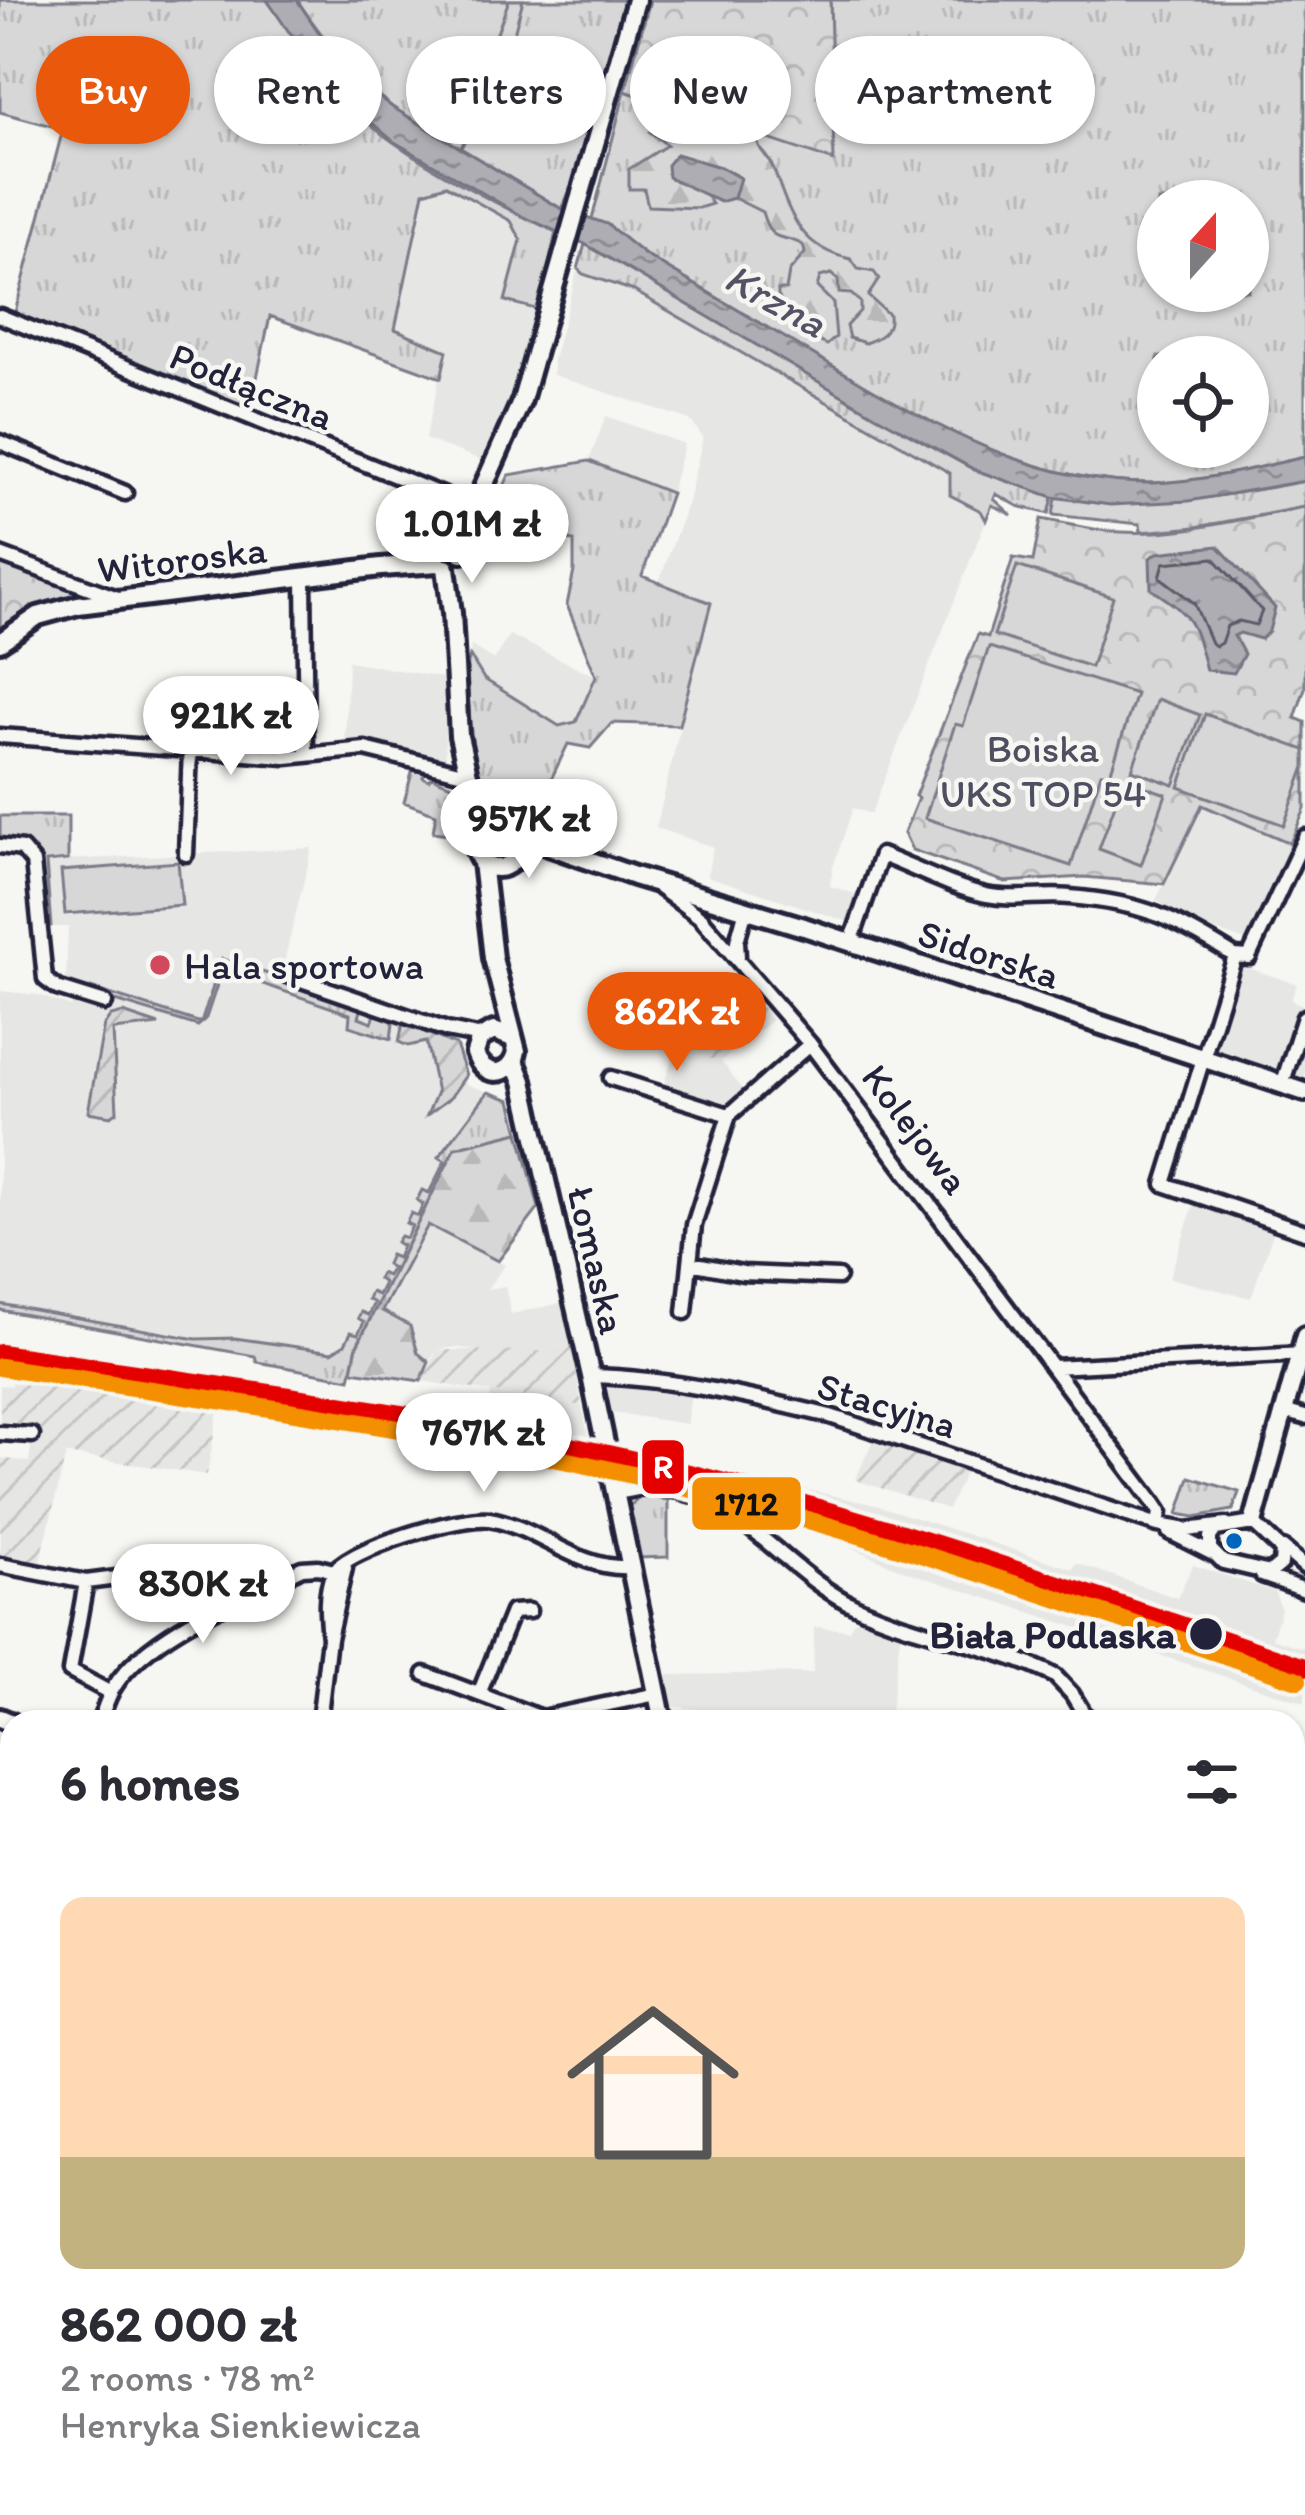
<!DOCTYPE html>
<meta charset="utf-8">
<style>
:root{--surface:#fff;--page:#f2f2f3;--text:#2b2b33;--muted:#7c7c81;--line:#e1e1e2;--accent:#ea580c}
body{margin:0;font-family:Itim,sans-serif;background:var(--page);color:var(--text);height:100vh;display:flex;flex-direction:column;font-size:45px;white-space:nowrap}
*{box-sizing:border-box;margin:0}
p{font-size:39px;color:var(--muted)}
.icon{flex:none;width:66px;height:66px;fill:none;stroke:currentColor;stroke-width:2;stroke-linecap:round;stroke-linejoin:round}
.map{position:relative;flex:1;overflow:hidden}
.sheet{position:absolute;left:0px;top:1710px;width:1305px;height:807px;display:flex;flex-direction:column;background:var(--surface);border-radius:36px 36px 0 0;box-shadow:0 3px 9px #0004}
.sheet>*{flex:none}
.top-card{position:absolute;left:36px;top:36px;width:1233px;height:108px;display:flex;gap:24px}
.needle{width:78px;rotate:21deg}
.tools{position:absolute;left:1137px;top:180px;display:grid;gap:24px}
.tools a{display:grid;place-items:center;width:132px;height:132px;border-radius:50%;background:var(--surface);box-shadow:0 3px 9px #0004;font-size:60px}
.price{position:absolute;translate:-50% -102px;padding:0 27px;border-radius:42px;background:#fff;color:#222;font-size:39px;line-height:78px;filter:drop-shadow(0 3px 6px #0008)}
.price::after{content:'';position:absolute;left:50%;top:72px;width:36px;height:27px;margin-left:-18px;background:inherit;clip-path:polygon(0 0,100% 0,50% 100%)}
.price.active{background:var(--accent);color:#fff}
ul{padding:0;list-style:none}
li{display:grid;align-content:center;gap:24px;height:636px;padding:0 60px}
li+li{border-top:3px solid var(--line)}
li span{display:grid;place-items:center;height:372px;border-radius:24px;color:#555}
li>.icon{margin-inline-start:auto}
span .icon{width:216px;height:216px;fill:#fffc;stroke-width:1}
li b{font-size:51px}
h2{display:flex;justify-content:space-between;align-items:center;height:144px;padding:0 60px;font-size:51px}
.chip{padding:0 42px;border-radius:54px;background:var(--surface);box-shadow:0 3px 9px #0004;font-size:42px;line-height:108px}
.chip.active{background:var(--accent);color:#fff}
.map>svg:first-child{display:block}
.built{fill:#e6e6e4}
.industrial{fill:url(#industrial-furrows)}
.grass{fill:url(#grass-tufts);stroke:#7c7c89;stroke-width:3;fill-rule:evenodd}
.forest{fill:url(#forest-firs);stroke:#7c7c89;stroke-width:3}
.wetland{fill:url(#wetland-marsh);stroke:#7c7c89;stroke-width:3}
.park{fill:url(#park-crowns);stroke:#7c7c89;stroke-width:3}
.garden{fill:url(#garden-furrows);stroke:#7c7c89;stroke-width:3}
.pitch{fill:#d7d7d7;stroke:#7c7c89;stroke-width:3}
.water{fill:url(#water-ripples);stroke:#757583;stroke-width:3}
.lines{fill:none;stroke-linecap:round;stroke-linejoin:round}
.shore{stroke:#5a5a6b;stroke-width:3}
.stream{stroke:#757583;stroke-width:3}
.street-casing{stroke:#22223b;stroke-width:21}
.secondary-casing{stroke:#22223b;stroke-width:26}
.street{stroke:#f6f6f2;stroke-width:12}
.secondary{stroke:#f6f6f2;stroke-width:16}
.rail-casing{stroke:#22223b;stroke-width:8}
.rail{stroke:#f6f6f2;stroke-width:3;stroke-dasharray:9;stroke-linecap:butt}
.rail-1-casing{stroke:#f6f6f2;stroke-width:27}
.rail-2-casing{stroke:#f6f6f2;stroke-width:27}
.rail-1{stroke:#e50000;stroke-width:18}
.rail-2{stroke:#f48f03;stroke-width:18}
.poi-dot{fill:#d1495b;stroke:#f6f6f2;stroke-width:4.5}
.bus-dot{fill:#0065bd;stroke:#f6f6f2;stroke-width:4.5}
.stop-dot{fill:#22223b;stroke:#f6f6f2;stroke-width:4.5}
.labels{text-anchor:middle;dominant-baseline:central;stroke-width:9;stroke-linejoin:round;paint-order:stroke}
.street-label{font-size:39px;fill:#22223b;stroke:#f6f6f2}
.park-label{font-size:39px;fill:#4f4f62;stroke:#f6f6f2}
.poi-label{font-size:39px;fill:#22223b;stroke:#f6f6f2;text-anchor:start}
.stop-label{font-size:39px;font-weight:bold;fill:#22223b;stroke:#f6f6f2;text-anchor:end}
.water-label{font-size:42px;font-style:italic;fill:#535365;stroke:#f6f6f2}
.line-badge{stroke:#f6f6f2;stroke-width:4.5}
.badge-label{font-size:33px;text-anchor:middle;font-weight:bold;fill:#fff}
.pale-badge-label{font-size:33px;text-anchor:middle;font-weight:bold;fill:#111}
</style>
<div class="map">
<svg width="1305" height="2515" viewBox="0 0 1305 2515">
<defs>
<pattern id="industrial-furrows" width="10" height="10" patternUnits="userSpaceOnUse" patternTransform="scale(3)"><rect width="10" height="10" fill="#e6e6e4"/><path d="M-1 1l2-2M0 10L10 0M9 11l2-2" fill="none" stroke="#c5c5c4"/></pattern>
<pattern id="grass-tufts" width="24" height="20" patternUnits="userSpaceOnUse" patternTransform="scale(3)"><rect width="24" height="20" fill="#d7d7d7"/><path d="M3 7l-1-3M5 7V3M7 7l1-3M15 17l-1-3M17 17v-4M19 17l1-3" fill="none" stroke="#b8b8b9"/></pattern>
<pattern id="forest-firs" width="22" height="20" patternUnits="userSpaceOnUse" patternTransform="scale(3)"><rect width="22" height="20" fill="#d7d7d7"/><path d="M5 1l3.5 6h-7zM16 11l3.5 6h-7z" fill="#b8b8b9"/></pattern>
<pattern id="wetland-marsh" width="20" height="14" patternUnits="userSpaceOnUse" patternTransform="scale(3)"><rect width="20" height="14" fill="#d7d7d7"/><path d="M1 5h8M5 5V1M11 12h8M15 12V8" fill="none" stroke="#b8b8b9"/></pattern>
<pattern id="park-crowns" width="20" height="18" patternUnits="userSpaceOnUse" patternTransform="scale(3)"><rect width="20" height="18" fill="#d7d7d7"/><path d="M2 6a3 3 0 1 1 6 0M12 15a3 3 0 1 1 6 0" fill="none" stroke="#b8b8b9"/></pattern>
<pattern id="garden-furrows" width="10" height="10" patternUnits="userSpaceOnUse" patternTransform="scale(3)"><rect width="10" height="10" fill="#d7d7d7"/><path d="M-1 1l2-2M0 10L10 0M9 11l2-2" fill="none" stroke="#b8b8b9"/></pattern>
<pattern id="water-ripples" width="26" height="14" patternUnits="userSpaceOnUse" patternTransform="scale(3)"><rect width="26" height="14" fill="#adadb3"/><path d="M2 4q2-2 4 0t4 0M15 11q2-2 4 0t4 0" fill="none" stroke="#8c8c93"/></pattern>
</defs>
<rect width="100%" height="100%" fill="#f6f6f2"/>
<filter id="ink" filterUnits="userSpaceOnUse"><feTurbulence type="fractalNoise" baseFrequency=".00833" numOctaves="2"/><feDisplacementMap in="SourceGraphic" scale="24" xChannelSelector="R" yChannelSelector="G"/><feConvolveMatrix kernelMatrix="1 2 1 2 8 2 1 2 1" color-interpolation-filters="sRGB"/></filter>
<g filter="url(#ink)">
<path class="built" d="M446 184 511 221 521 239 506 300 539 310 507 412 484 461 425 439 446 351 395 329 424 192Z
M578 268 583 274 634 291 950 473V495L981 511 986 520 871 814 853 808 833 867 830 886 862 896 852 923 707 876 713 847 656 828 710 603 659 582 688 502 703 437 690 420 553 375V360Z
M606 416 684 444 671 493 589 461Z
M509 635 596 676 576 722 559 726 484 679 470 656 471 646 494 660Z
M348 661 443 678 446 762 377 744 345 745Z
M1202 805 1294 845 1248 942 1188 921 1156 900Z
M312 848 280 978 394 1015V1020L436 1034 456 1045 466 1084 511 1100 519 1132 455 1148 357 1345 350 1379 257 1362 255 1356 0 1310V991L38 995 71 1007 79 985 66 980 68 927H51L46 861Z
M1242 966 1297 984 1291 1000 1303 1005 1301 1010 1305 1012V1079L1216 1051Z
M675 1050 721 1061 744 1091 728 1109 662 1089Z
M1194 1204 1274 1230 1251 1298 1169 1278Z
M428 1225 505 1265 487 1289 505 1286 511 1314 561 1303 571 1344 541 1351 492 1353 456 1347 438 1350 429 1362 418 1353 410 1326 382 1312Z
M114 1356 487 1419 491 1392 582 1406 589 1441 876 1505 1073 1569 1076 1563 1177 1598 1193 1565 1275 1592 1281 1610 1272 1638 1302 1648 1305 1641V1703L905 1571 780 1516 705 1489 515 1447 294 1414 235 1398 110 1378Z
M612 1384 691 1394 687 1424 608 1412 605 1392Z
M864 1618 901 1629 889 1722H813L670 1706 664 1675 813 1673 814 1627 849 1630 853 1622Z"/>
<path class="industrial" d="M748 991 772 1020 721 1061 679 1051Z
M571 1344 582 1406 421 1381 438 1350 541 1351Z
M13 1373 219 1406 207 1475 66 1454 39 1568 0 1560V1458L29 1462 34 1425 9 1422 0 1425V1385L11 1386Z
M874 1438 966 1470 948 1509 855 1480Z
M1302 2294 1305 2453 1293 2462V2296Z
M1078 2505H1233L1220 2515H1085Z"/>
<path class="grass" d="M0 0H267C287 24 301 53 321 78 371 140 483 198 556 232L539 310 505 301 521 240 511 221 446 185 424 192 395 329 447 351 441 378 270 316 250 411 14 316 63 129 0 112Z
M297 0H624L576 175 562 209 392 107C354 77 324 40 297 0Z
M830 0H1305V457C1255 468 1204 482 1152 483 997 486 844 372 714 296 691 282 666 269 644 254 626 242 612 226 592 219L625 91 833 160ZM1158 201H1248V291H1158ZM1158 357H1248V447H1158Z
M585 244 936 449 975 470 1047 494 1053 497 1049 514 1018 506 996 494 994 499 1012 515 992 505 986 520 981 511 950 495V473L634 291 583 274 578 269Z
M589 461 671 493 642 576 711 603 679 725 612 723 590 748 568 744 527 829C467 810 470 718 467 667L470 656 484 679 559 726 576 722 596 676 567 605 574 571V541L536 537 534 551 477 549 509 475Z
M1305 481V507L1196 527 1141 532 1140 524 1053 515 1056 498 1060 497C1144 510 1223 497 1305 481Z
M413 769 425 773 423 777 429 780 432 777 454 786 469 824V837L433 832 436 814 404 802Z
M0 816H68V860L46 862 51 927C36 904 48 861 25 842L0 841Z
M222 959 363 1005 359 1017 372 1022 377 1010 394 1015 391 1039 349 1026 350 1014 222 970 206 1018 198 1026 89 993 91 988 201 1023Z
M488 1092 511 1100 519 1132 455 1148 357 1345 350 1379 257 1362 255 1356 0 1310V1304L196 1339 235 1338 332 1352 345 1344 351 1332 358 1334 364 1322 358 1318 361 1312 368 1315 374 1303 368 1299 371 1292 378 1295 384 1283 378 1279 381 1273 387 1276 392 1268 386 1264 390 1255 397 1258 402 1246 396 1242 400 1236 406 1238 412 1226 406 1223 411 1213 418 1216 423 1204 417 1200 422 1190 429 1193 445 1161 439 1157Z
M1190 1477 1239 1492 1233 1510 1195 1517 1178 1514Z
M642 1496 668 1500V1557L638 1558 628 1507Z"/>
<path class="forest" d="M667 97 756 127C757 157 766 149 774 170 789 211 799 249 851 259L858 269 874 272 879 279 868 296 889 315C891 332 879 338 865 343L849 338 846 326 860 311V302L851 294 839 293 838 280 831 274 820 277 817 287 833 303 836 337 827 345 799 332 778 296V290H786L789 272 805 253 803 245C779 232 772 246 762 212L734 198 739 177 720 167 691 161 695 188 705 194 712 204 699 208 648 206 644 189H629V169L667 145 650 132 669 117Z
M519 1132 539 1208 498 1261 428 1225 382 1311 410 1326 418 1353 429 1362 421 1381 352 1371 357 1346 455 1148Z"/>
<path class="wetland" d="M509 0H523L501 81 484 112 479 103 493 44Z"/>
<path class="park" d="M650 0H830L834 161 625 91Z
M1305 507V688L1295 718 1305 722V809L1290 843 1202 805 1164 884 1084 877 1005 882 912 850 904 833 918 798 915 796 978 634 988 637 1013 558 1033 561 1041 519C1063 523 1085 528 1107 531 1173 538 1241 519 1305 507Z
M0 559 100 594 0 634Z"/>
<path class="garden" d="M123 1013 159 1025 113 1030 117 1112 111 1116 88 1112 104 1025 111 1016Z
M403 1023 456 1045 466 1075 450 1098 427 1115 437 1092 426 1042 408 1046 399 1042Z"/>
<path class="pitch" d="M1017 566 1113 597 1091 667 994 635Z
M989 647 1136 694 1110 774 1101 773 1071 866 925 818 955 724 963 726Z
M1157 699 1200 715 1174 785 1132 770Z
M1205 714 1305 750V767L1284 825 1179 787Z
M1124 779 1166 794 1141 865 1099 849Z
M178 862 182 905 65 914 61 871Z"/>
<path class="water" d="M267 0H297L322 37 367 88 392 107 560 208 607 224 645 255C706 291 767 327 828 363 928 422 1030 484 1151 483 1203 482 1255 468 1305 457V481L1189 501 1110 505 1053 497 975 470 875 415 585 244 522 216 393 141 322 80Z
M676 154 720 167 740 178 734 198 720 202 668 177 667 165Z
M1218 546 1275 608 1269 631 1261 639 1240 633 1234 636 1244 654 1234 673 1206 670C1193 622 1193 616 1151 589L1150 558 1157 553Z"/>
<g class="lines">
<path class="shore" d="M1214 558 1262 611 1256 625 1239 621 1227 626 1221 643 1216 646 1211 643 1194 603 1160 577 1164 563Z"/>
<path class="stream" d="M460 149 498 83"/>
<g class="street-casing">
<path id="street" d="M0 316 477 509
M0 442 125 493
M0 555 123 600
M304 577 306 755
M0 736 286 757 365 749 467 774
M1305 837 1249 957 1235 956 1164 1184 1305 1232
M0 846 22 849 33 862 45 979 57 988 105 1003
M186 854 190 750
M660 888 701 918 810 1044 1154 1503 1160 1512 1158 1525
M851 942 881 855C915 868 951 887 986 895 1014 901 1042 894 1070 897 1143 903 1174 918 1235 956
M738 957 737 941 746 909
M281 973 447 1030 482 1037
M611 1078 729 1115
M1282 1085 1304 1017
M690 1263 743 1273 838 1277
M685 1312 694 1225 729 1115 810 1044
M1053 1367 1303 1354
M591 1376C671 1378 752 1397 830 1416L1158 1525 1187 1530 1226 1525
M1283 1411 1305 1417
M0 1433 32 1435
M615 1494C719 1461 776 1570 855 1606 919 1636 992 1644 1055 1676L1072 1694 1089 1722
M1253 1523 1282 1550 1281 1564 1270 1573 1223 1562 1210 1549V1537L1216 1529Z
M1169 1532 1213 1554
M1283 1548 1305 1567
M0 1565 86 1582 171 1571 204 1617
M1262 1575 1305 1590
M86 1582 70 1671 111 1693
M329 1638C327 1617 324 1593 333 1573 346 1549 462 1515 489 1519 538 1527 577 1570 629 1567
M425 1674 542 1718 657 1694
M479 1694 512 1612 529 1611
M99 1722C104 1711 107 1698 114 1687 148 1632 245 1596 302 1568L318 1567 338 1572
M319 1722 329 1638 345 1568
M0 1832 12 1822
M2 1914 12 1927
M0 2084 12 2074
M1293 2106 1305 2136
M0 2199 12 2190
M1293 2205 1305 2196
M0 2334 12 2324
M0 2404 12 2406
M0 2493 12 2484
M224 2505 228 2515
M371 2505 375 2515
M449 2505 450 2515
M798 2505 799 2515
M1055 2505 1057 2515
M484 2515 506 2505"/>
</g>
<g class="secondary-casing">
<path id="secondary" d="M446 540 474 508 522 400 636 0
M462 553 479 514
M446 568 452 613 459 736 480 826 478 839
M0 642 38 616 78 605 381 567 438 563
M476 847a21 21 0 1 1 42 0a21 21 0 1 1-42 0Z
M512 833 634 876 804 927 1305 1092
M482 862 493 958 517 1051C512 1078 483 1079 475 1053L480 1038 494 1031 510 1037
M515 1061 523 1081 591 1376 663 1722
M1253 1523 1305 1336
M0 1718 12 1723
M35 2515 36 2505"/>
</g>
<use href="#street" class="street"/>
<use href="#secondary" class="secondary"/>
<g class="rail-casing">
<path id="rail" d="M305 1414 388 1422"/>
</g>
<use href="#rail" class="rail"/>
<g class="rail-1-casing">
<path id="rail-1" d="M0 1353C227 1387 457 1416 681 1471 893 1523 1098 1598 1305 1667"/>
</g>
<g class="rail-2-casing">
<path id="rail-2" d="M0 1367C213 1400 427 1428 637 1476 862 1527 1080 1607 1298 1680"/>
</g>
<use href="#rail-1" class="rail-1"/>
<use href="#rail-2" class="rail-2"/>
</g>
</g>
<circle class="poi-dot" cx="160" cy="965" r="12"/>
<circle class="bus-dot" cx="1234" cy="1541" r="10"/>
<circle class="stop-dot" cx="1206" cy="1634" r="18"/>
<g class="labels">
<g class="street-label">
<text transform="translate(252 386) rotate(22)">Podłączna</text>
<text transform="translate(182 559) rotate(-7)">Witoroska</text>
<text transform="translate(989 954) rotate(18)">Sidorska</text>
<text transform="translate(916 1129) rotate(53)">Kolejowa</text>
<text transform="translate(597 1260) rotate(77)">Łomaska</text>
<text transform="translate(887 1405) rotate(17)">Stacyjna</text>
</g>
<g class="park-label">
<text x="1043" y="748">Boiska<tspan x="1043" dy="45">UKS TOP 54</tspan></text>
</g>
<g class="poi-label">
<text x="184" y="965">Hala sportowa</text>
</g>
<g class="stop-label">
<text x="1176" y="1634">Biała Podlaska</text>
</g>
<g class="water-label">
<text transform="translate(776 300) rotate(29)">Krzna</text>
</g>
</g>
<g class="line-badge">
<rect x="640" y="1438" width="46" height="58" rx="12" fill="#e50000"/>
<rect x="690" y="1475" width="113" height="57" rx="12" fill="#f48f03"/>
</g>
<g class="badge-label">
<text x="663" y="1478">R</text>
</g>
<g class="pale-badge-label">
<text x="746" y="1515">1712</text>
</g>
</svg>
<div class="tools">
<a><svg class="needle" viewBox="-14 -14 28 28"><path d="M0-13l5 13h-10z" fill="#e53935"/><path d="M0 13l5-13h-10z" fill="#7c7c81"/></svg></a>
<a><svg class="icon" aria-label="locate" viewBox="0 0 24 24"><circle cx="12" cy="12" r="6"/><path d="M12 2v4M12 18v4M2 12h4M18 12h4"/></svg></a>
</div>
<b class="price" style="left:472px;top:586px">1.01M zł</b>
<b class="price" style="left:231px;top:778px">921K zł</b>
<b class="price" style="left:529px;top:881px">957K zł</b>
<b class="price active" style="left:677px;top:1074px">862K zł</b>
<b class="price" style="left:484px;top:1495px">767K zł</b>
<b class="price" style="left:203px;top:1646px">830K zł</b>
<div class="top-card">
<a class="chip active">Buy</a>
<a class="chip">Rent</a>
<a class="chip">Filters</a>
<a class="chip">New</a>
<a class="chip">Apartment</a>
</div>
<section class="sheet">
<h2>6 homes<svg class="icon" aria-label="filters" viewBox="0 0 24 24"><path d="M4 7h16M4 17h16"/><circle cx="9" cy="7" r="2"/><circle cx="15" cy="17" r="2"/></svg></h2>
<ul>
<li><span style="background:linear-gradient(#ffd9b3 70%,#c2b280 0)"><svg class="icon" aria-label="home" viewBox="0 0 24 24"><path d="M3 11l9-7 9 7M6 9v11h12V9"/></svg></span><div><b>862 000 zł</b><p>2 rooms · 78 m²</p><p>Henryka Sienkiewicza</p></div></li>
</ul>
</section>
</div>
